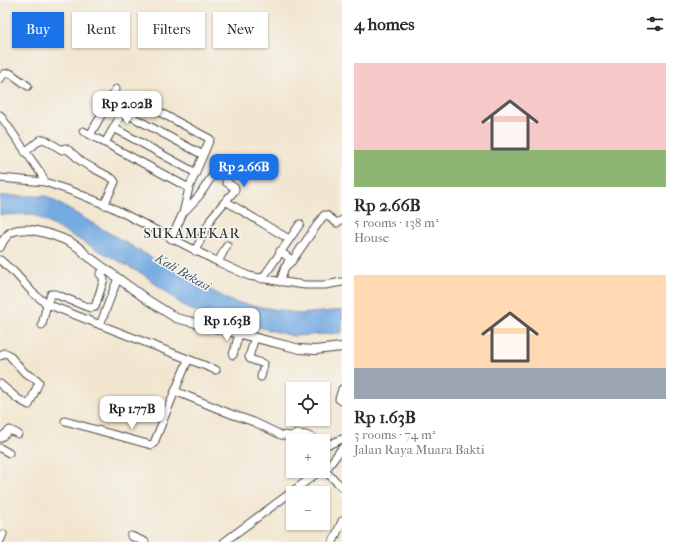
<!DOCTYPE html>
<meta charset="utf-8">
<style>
:root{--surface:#fff;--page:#f2f2f3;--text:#2b2b33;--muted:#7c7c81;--accent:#1a73e8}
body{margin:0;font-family:"IM FELL French Canon",serif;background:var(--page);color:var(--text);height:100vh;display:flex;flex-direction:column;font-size:15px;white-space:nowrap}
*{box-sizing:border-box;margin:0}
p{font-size:13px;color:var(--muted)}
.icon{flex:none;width:22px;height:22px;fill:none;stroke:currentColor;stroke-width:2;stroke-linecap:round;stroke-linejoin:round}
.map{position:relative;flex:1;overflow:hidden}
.sheet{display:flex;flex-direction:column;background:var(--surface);width:336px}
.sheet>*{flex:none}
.banner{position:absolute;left:12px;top:12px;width:270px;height:36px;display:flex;gap:8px}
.fabs{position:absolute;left:286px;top:382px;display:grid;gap:8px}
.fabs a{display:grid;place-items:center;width:44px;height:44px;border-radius:0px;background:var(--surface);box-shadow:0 1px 3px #0004;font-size:20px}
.price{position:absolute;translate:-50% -34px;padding:0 9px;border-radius:8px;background:#fff;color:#222;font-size:13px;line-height:26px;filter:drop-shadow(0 1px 2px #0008)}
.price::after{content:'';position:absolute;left:50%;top:24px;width:12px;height:9px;margin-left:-6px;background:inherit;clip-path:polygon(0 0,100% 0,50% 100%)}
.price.current{background:var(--accent);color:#fff}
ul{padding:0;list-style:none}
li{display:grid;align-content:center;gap:8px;height:212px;padding:0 12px}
li span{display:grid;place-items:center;height:124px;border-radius:0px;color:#555}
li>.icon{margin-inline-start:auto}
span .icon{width:72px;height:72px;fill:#fffc;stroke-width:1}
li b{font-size:17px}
h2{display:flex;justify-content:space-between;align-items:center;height:48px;padding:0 12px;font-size:17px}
.chip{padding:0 14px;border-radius:0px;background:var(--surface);box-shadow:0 1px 3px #0004;font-size:14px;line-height:36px}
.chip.current{background:var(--accent);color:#fff}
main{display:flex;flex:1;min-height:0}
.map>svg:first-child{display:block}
.water{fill:#75aae2;stroke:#506a86}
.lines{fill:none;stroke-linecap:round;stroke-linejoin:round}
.minor-casing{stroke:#494744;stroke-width:9}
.major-casing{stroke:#494744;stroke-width:10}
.minor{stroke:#fff;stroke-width:7}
.major{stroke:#fff;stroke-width:8}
.labels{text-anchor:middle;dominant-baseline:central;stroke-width:3;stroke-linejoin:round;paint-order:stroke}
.water-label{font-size:13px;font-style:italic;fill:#45576b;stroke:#f6f6f2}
.quarter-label{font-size:14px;letter-spacing:1px;fill:#2b2b2b;stroke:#f6f6f2}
</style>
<main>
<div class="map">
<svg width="342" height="542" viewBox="0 0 342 542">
<rect width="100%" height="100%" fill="#f6f6f2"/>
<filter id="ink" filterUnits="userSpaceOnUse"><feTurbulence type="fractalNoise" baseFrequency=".025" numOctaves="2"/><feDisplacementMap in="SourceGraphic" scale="8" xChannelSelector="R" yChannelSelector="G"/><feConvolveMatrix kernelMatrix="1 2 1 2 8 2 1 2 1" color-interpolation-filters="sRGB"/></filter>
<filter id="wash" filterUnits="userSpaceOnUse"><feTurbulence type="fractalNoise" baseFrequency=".012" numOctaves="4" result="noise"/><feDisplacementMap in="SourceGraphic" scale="16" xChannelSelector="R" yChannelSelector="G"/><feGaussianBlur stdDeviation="0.9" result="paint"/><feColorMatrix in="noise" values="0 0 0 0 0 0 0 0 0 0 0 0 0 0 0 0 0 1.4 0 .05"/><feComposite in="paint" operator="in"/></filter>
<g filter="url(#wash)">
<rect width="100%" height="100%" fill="#f2e6d0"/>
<path class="water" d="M0 196H46L159 262 233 302 301 314 342 310V333L293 336 188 309 144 275 32 214 0 215Z"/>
</g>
<g filter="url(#ink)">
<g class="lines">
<g class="minor-casing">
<path id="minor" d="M0 79 4 74 10 73 28 86
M123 112 203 155
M0 115 40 172 45 182
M114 128 196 173
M83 131 189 188
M90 135 116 89
M105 143 131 97 210 139 189 188 183 213
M25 152 40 140 44 139 62 150 65 148C71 151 76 157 82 162 92 168 103 173 113 179L115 182 104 205
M0 178 45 182 74 192 111 207 218 262 249 276 277 281 305 285H325L342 282
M227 202 289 239
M171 239 183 213 199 196 216 170 219 168 226 169 230 174 226 182 235 188V190L212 217 195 251
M280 251 289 258 287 265
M0 260 15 273 33 293 47 304 216 370
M218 262 227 245
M262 279 300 224
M280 282 285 267 292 261 324 215H326L337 223 342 220
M42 325 47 304 51 294H55L90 308 95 307 104 279 100 274 106 269
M100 325 118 278
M255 337 249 357 250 359 264 364 261 377
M233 355 239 334
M0 356 4 353 8 354 25 373 36 379 39 382 29 405 18 399 0 384
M188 360 175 391 231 414 254 422 281 435 291 436 297 434 306 435 319 441
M342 389 339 399 342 401
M65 421 151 445 154 443 175 391
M0 438 10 430 18 434
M323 443 330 444 342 439
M0 448 9 453
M342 448 325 471 342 487
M131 536 145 542
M0 541 3 534
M224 542 320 471
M333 542 342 521"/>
</g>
<g class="major-casing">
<path id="major" d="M0 247C3 240 7 233 14 231 30 225 76 240 85 254L149 301 176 318 300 349 315 350 342 347"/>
</g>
<use href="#minor" class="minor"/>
<use href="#major" class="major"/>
</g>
</g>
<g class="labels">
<g class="water-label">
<text transform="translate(183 272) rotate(30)">Kali Bekasi</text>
</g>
<g class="quarter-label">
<text x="192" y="233">SUKAMEKAR</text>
</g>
</g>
</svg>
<div class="fabs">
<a><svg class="icon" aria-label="locate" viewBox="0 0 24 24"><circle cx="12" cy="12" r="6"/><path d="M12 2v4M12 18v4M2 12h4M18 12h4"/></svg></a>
<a>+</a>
<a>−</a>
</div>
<b class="price" style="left:127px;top:125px">Rp 2.02B</b>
<b class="price current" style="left:244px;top:188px">Rp 2.66B</b>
<b class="price" style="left:227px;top:342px">Rp 1.63B</b>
<b class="price" style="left:132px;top:430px">Rp 1.77B</b>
<div class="banner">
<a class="chip current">Buy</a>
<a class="chip">Rent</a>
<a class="chip">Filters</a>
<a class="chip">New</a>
</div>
</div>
<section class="sheet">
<h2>4 homes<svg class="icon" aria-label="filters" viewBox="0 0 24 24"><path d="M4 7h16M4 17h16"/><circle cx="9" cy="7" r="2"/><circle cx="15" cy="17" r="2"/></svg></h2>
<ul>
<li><span style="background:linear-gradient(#f6c9c9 70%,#8fb573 0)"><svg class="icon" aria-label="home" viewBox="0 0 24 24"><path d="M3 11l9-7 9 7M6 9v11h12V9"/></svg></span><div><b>Rp 2.66B</b><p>5 rooms · 138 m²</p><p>House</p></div></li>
<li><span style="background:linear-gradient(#ffd9b3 75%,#9aa5b1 0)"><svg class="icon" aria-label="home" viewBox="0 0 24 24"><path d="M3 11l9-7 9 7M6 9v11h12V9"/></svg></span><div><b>Rp 1.63B</b><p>3 rooms · 74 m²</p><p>Jalan Raya Muara Bakti</p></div></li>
</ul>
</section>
</main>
